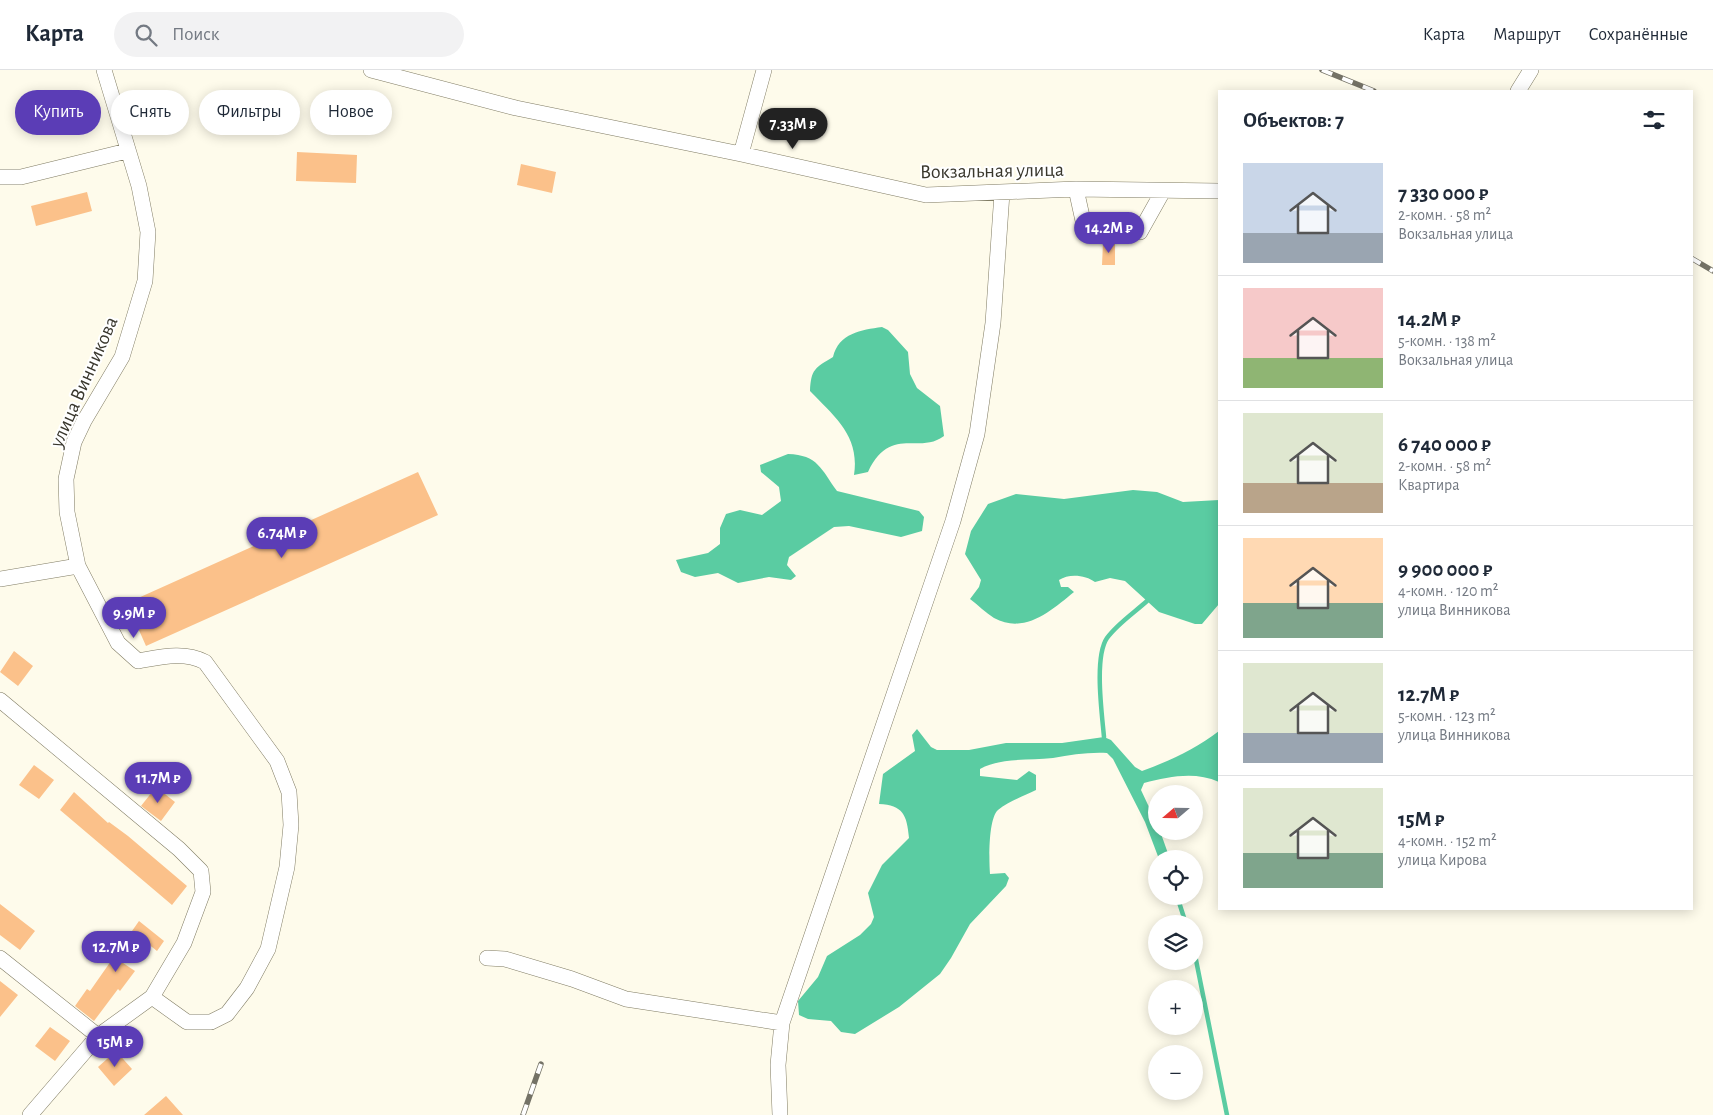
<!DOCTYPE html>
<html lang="ru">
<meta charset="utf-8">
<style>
:root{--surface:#fff;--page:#f2f2f3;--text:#1f2937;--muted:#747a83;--line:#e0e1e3;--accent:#5b3db6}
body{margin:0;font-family:"Alegreya Sans",sans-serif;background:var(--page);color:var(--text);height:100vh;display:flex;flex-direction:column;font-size:19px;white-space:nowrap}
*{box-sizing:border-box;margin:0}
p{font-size:16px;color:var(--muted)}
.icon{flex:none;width:28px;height:28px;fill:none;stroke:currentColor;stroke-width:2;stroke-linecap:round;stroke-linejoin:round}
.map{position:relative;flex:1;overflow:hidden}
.panel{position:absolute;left:1218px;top:20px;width:475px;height:820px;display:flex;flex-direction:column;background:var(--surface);border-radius:0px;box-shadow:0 2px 12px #0003}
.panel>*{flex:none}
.banner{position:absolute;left:15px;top:20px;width:475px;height:45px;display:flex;gap:10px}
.needle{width:32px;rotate:250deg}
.buttons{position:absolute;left:1148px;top:715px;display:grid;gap:10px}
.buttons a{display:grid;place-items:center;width:55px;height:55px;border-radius:50%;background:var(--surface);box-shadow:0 2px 12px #0003;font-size:25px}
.price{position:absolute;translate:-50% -42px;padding:0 11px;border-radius:18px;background:var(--accent);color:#fff;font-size:16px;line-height:32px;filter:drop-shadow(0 1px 2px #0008)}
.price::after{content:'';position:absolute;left:50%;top:30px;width:15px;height:11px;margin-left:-8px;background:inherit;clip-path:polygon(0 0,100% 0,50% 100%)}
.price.selected{background:#222;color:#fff}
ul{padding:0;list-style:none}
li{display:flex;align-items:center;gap:15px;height:125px;padding:0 25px}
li+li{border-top:1px solid var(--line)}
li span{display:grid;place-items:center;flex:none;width:140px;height:100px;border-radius:0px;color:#555}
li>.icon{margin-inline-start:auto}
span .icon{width:60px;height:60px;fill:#fffc;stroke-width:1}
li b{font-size:21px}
h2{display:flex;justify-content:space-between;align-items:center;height:60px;padding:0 25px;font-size:21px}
.chip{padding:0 18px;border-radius:22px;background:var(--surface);box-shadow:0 2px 12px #0003;font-size:18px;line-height:45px}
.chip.selected{background:var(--accent);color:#fff}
header{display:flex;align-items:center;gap:30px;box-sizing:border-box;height:70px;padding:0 25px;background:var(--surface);border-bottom:1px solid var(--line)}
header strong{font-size:24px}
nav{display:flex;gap:28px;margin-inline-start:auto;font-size:18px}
.search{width:350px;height:45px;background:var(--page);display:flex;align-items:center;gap:12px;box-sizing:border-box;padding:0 18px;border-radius:28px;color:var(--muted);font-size:19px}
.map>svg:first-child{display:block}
.water{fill:#5acca2}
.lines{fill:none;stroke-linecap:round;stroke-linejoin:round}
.stream{stroke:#5acca2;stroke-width:4.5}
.building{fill:#fbc18a}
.minor-casing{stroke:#807c64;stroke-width:16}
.minor{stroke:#fff;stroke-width:15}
.rail-casing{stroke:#747266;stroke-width:5.5}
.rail{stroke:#fff;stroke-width:4;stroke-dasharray:11;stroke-linecap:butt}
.labels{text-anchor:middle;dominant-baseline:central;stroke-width:4;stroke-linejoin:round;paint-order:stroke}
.street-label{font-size:20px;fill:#39372d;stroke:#fff}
</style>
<header>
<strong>Карта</strong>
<div class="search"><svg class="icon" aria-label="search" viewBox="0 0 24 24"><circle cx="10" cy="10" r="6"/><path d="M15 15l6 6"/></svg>Поиск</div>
<nav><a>Карта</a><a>Маршрут</a><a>Сохранённые</a></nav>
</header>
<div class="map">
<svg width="1713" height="1045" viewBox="0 0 1713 1045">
<rect width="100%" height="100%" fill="#fefbeb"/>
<path class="water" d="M882 257 888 260 908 282 910 304 917 318 940 336 944 366C919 385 890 355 868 402L854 405C860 366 835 347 810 321 811 299 815 298 833 287 839 263 861 260 882 257Z
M788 384C818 385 821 399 837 421L919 441 924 447 922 461 901 467 849 456 834 457 789 487 787 495 796 506 791 510 769 507 738 513 718 503 695 507 681 502 676 490 708 483 720 474V458L726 444 740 440 762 445 781 431 779 417 761 402 760 395Z
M1133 420 1157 422 1183 432 1219 430V534L1202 554H1195L1159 542 1125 511 1110 508 1095 512C1086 505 1069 503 1059 510L1061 517H1068L1074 522C1052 540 1025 565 994 548 986 543 978 535 970 529L979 517 981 510 965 484 971 461 988 434 1016 424 1064 429Z
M917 659 931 677 937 680H969L1006 673H1062L1104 667 1111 670 1135 697 1142 701C1169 691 1196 679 1219 661V712C1194 701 1169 707 1144 713L1141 720 1156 752V761H1160L1170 789H1159L1145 752 1113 689 1107 683C1088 682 1071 685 1053 688 1028 691 1002 687 980 699V706L1017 710 1029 701 1036 705V720C1024 726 1009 731 998 740 988 749 989 791 990 804L1005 803 1009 808 1006 816 970 854 951 888 940 904 899 937 855 964 841 962 831 951 808 949 799 945 798 931 818 907 827 886 860 865 871 854 874 847 868 823 882 795 909 768C907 745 903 735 879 734L883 704 915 681 912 665Z"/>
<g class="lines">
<path class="stream" d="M1104 667C1102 644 1094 587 1107 568 1117 554 1135 542 1147 531
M1177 826 1186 854
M1194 880 1227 1045"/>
</g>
<path class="building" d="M297 82 357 85 356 113 296 111Z
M521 94 556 102 552 123 517 115Z
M87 122 92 141 36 156 31 136Z
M1103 173 1115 174V195H1102Z
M418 402 438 445 146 576 127 533Z
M14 581 33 596 18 616 0 602Z
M34 695 54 710 39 729 19 715Z
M156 717 175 732 161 751 141 736Z
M74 722 108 753 109 752 128 766 187 816 172 835 60 740Z
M0 834 35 861 20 880 0 865Z
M139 851 164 871 157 881 142 869 123 893 135 901 120 921 118 919 94 951 75 936 87 919 90 921Z
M0 911 18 925 0 947Z
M50 957 70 971 55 991 35 976Z
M116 981 132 999 114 1016 98 997Z
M166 1026 183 1045H144Z"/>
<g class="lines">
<g class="minor-casing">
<path id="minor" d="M104 0 139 116 148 162 145 211 122 287 84 351 74 372 66 409 67 442 78 496 118 573 138 591C161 587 184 581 205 592L277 691 289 722 291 755 287 797 268 879 247 918 227 944 211 952H187L152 927
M371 0 516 38 741 84 926 125 1076 119 1219 121
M1518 21 1531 0
M741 84 764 0
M0 107H21L127 81
M1076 119 1085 160 1140 162 1163 121
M0 509 78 496
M0 630 179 779 201 801 203 822 184 873 152 927 98 966
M0 888 98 966 30 1045
M487 888 505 889 572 909 626 929 782 953
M780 1045 778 995 782 953 953 451 977 364 993 253 1002 123"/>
</g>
<use href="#minor" class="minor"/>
<g class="rail-casing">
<path id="rail" d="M1322 0 1374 21
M1691 188 1713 201
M523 1045 541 994"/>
</g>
<use href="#rail" class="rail"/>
</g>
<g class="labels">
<g class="street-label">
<text transform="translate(992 101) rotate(-1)">Вокзальная улица</text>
<text transform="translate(84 312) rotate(-66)">улица Винникова</text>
</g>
</g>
</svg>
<div class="buttons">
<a><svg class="needle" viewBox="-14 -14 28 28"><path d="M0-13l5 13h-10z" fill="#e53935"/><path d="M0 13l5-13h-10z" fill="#747a83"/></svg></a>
<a><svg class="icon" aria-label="locate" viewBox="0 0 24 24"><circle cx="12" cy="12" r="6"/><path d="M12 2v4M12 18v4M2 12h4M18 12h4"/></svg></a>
<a><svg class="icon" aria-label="layers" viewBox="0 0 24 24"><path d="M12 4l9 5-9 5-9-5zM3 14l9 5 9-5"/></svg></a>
<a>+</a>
<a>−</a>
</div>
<b class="price selected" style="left:793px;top:80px">7.33M ₽</b>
<b class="price" style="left:1109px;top:184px">14.2M ₽</b>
<b class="price" style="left:282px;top:489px">6.74M ₽</b>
<b class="price" style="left:134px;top:569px">9.9M ₽</b>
<b class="price" style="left:158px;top:734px">11.7M ₽</b>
<b class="price" style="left:116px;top:903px">12.7M ₽</b>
<b class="price" style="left:115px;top:998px">15M ₽</b>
<div class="banner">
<a class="chip selected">Купить</a>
<a class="chip">Снять</a>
<a class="chip">Фильтры</a>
<a class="chip">Новое</a>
</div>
<section class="panel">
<h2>Объектов: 7<svg class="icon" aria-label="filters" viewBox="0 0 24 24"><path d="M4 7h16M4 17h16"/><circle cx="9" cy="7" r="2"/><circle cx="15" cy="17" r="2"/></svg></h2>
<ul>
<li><span style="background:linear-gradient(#c9d6e8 70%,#9aa5b1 0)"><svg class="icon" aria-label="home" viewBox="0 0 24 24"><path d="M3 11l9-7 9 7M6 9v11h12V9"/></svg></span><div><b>7 330 000 ₽</b><p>2-комн. · 58 m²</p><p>Вокзальная улица</p></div></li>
<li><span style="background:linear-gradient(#f6c9c9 70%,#8fb573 0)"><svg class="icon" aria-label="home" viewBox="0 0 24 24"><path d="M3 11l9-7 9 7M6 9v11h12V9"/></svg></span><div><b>14.2M ₽</b><p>5-комн. · 138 m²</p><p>Вокзальная улица</p></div></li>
<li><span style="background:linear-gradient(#dfe7d0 70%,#b9a48a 0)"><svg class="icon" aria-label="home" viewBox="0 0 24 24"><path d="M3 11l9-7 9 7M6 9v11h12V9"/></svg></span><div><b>6 740 000 ₽</b><p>2-комн. · 58 m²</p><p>Квартира</p></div></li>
<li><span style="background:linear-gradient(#ffd9b3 65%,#7fa58c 0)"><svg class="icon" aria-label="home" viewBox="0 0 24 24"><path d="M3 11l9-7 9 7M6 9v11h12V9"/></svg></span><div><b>9 900 000 ₽</b><p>4-комн. · 120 m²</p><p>улица Винникова</p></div></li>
<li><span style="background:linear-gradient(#dfe7d0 70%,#9aa5b1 0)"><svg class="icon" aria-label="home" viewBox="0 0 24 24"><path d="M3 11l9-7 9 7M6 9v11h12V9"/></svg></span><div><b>12.7M ₽</b><p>5-комн. · 123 m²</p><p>улица Винникова</p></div></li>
<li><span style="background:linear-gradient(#dfe7d0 65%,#7fa58c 0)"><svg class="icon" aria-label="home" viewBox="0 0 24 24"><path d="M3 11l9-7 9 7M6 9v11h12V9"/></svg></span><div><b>15M ₽</b><p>4-комн. · 152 m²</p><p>улица Кирова</p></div></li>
</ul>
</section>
</div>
